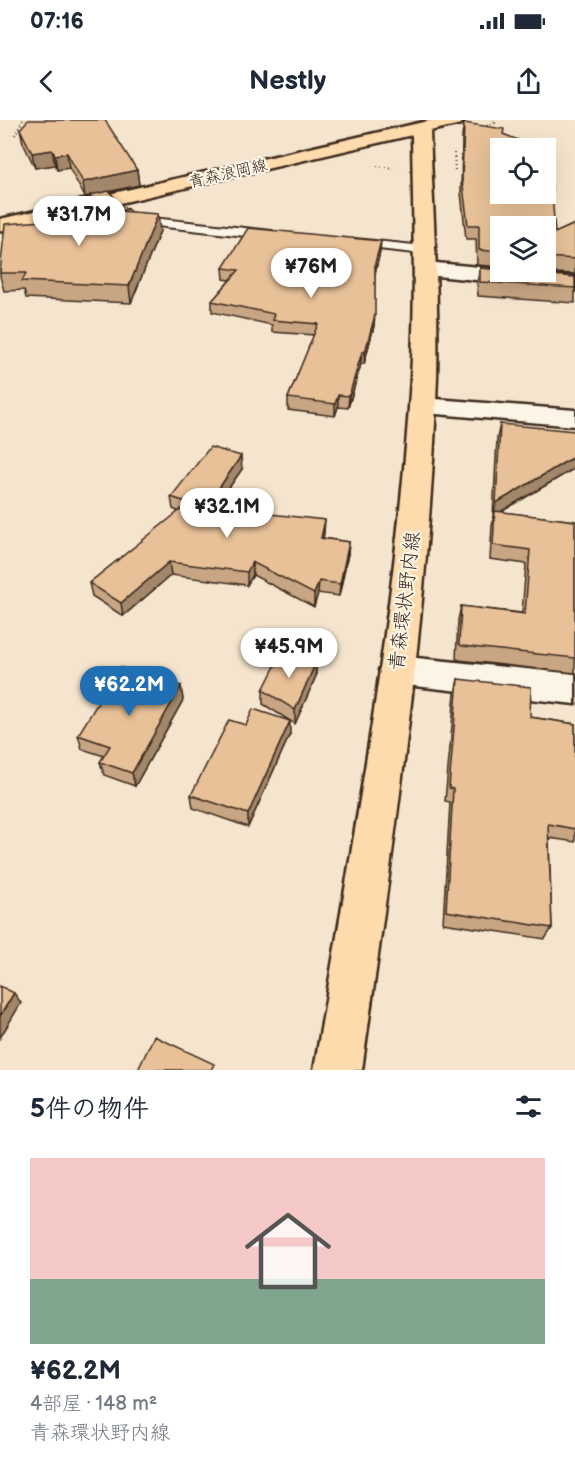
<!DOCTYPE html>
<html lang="ja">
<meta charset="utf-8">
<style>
:root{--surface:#fff;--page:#f6f6f7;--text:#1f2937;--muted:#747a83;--accent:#1f6fb2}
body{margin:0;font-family:"Balsamiq Sans","Klee One",sans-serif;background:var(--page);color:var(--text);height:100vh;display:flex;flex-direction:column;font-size:22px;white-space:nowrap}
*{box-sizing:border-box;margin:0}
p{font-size:20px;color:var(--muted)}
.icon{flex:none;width:33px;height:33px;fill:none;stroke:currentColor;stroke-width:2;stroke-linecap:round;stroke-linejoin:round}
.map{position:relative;height:950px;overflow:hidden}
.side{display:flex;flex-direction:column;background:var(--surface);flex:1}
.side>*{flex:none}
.buttons{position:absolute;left:490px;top:18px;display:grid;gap:12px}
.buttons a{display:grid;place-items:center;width:66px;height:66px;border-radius:0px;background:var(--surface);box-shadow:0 6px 24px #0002;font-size:30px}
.price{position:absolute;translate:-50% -51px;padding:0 14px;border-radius:21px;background:#fff;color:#222;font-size:20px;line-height:39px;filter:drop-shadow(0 2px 3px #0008)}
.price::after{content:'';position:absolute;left:50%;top:36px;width:18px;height:14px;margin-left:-9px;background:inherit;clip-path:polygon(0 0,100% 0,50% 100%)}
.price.current{background:var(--accent);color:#fff}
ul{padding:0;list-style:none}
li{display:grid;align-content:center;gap:12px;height:318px;padding:0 30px}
li span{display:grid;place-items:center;height:186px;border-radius:0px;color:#555}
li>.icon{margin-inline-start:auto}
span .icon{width:108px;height:108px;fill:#fffc;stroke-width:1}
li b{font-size:26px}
h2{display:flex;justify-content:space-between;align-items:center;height:72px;padding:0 30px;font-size:26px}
.status{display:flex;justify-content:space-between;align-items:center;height:42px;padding:0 30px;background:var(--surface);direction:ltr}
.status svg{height:16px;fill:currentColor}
header{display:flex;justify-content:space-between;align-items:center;height:78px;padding:0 30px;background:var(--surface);font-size:27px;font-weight:700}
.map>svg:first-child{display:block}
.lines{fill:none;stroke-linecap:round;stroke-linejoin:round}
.service-casing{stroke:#3b2a1e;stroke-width:4}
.minor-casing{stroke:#3b2a1e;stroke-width:5}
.primary-casing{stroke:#3b2a1e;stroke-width:5}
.path{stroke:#3b2a1e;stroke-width:2;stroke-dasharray:1 3;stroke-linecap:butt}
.service{fill:#fcf5e5;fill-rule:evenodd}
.minor{fill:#fcf5e5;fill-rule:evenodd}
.primary{fill:#fedbac;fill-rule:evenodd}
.wall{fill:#c8a683;stroke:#3b2a1e;stroke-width:1.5}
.shaded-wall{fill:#a2876a;stroke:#3b2a1e;stroke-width:1.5}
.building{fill:#e8c198;stroke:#3b2a1e;stroke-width:1.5}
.labels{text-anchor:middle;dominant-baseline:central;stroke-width:4.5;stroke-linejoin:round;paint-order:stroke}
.far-street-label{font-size:16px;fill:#3b2a1e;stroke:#fcf5e5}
.street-label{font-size:20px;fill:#3b2a1e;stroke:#fcf5e5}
</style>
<div class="status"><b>07:16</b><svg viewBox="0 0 49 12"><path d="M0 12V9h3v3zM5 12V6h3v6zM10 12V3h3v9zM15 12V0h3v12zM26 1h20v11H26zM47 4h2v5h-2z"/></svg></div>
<header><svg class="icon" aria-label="back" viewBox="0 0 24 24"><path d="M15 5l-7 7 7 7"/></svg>Nestly<svg class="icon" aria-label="share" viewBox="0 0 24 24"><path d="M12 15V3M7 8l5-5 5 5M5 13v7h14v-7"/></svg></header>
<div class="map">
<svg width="575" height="950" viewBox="0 0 575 950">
<rect width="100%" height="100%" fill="#f6e5ce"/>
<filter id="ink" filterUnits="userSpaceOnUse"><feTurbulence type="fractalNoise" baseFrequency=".0167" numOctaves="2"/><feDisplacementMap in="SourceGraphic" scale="12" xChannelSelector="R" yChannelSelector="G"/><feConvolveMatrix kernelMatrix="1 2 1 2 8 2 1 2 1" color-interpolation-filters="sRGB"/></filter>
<g filter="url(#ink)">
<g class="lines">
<g class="service-casing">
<path id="service" d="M134 96 272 111 278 115 272 119 130 103 128 100Z
M355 119 424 126 430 130 424 134 351 126 349 123Z"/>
</g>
<g class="minor-casing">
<path id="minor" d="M425 142 501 149V152L575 156V170L417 154 414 149 417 144Z
M423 278 575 290V306L414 292 410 286 414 280Z
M397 536 575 554V584L397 564 384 560 379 550 384 540Z"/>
</g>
<g class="primary-casing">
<path id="primary" d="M432 0H464L461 4 430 11C433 93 439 175 437 257 429 490 394 720 362 950H314C353 720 397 490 411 257 416 176 413 96 412 15L0 111V99Z"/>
</g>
<path class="path" d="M483 7 495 3 493 0
M15 15 23 0
M454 33 455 51
M377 46 393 48"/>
<use href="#service" class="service"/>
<use href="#minor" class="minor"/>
<use href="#primary" class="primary"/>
</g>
<path class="wall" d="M464 3 504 15 555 113 575 104V154L533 152H546V106H501V147L477 145 476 119H466L461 73 462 16Z
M20 9 137 50 139 65 110 72 122 87 129 89 130 92 160 111 131 183 26 178 24 170 4 171 0 156V148L98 100 93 92 91 76 85 77 69 48 57 50 55 45 35 48 23 23Z
M380 132 375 151 374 206 364 244H361L348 288 338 287 335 296 288 290V278L314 215 272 212V205L212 192V181L230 160 224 159 223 148Z
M480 148 575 157V183L478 176 477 162Z
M500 304 575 348 501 392 575 401V553L459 540 456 538 458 500 461 486 522 493 526 444 490 439 492 406 494 396 493 397 497 318Z
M242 349 215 388 324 413 323 418 349 422 348 434 339 476 318 473 314 487 253 455 247 465 171 455 123 496 92 476 89 463 179 392 173 389 171 377Z
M316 542V556L295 604 263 584V570Z
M458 559 530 597 575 604V722L549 718 552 808 545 819 443 803 450 682 445 681 455 573Z
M181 566 183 580 135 666 104 655 100 642 104 636 82 629 78 615Z
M246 605 290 614 248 707 193 688 191 675Z"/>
<path class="shaded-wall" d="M52 30 55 45 35 48 32 33Z
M67 33 69 48 57 50 55 35Z
M137 50 139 65 85 77 83 62Z
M158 94 160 111 131 183 129 166Z
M381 121 380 132 375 154V143Z
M375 195 374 206 364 244 365 232Z
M362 232 361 244 348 288 349 276Z
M338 275V287L335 296V284Z
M241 336 242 349 207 399 206 387Z
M575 336V348L495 395V391L494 396 493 397 496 383Z
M325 400 324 413 320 430 321 418Z
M349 422 348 434 339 476 340 464Z
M169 442 171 455 123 496 121 483Z
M252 442 253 455 247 465V452Z
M319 461 318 473 314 487V474Z
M316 542V556L295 604V590Z
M181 566 183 580 135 666 132 653Z
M290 601V614L248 707V694Z
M14 873 21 883 0 918V896Z"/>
<path class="building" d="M28 0H105L137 50 83 62 67 33 55 35 52 30 32 33 20 9Z
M464 3 504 9 503 14 538 28H501V74H546V32L549 33 555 113 575 104V139L546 137V106H501V132L479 130V105H468L462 59Z
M109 71 122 87 129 89 119 91 158 94 129 166 22 161 26 153H0L5 104 56 100 57 98 104 100 90 75Z
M248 108 381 121 375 143V195L365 232H362L349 276 338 275 335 284 288 278 318 204 272 200 274 194 212 181 239 150 223 148Z
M480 148 501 150V152H517L575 157V168L480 162Z
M500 304 575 311V336L496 383Z
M210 327 241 336 206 387 325 400 321 418 349 422 340 464 319 461 314 474 252 442 247 452 169 442 121 483 89 463 188 384 195 385 171 377Z
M495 391 575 401V538L462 526 459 524 461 486 525 494 530 430 493 425Z
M282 532 316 542 295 590 263 570Z
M120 547 181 566 132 653 100 642 110 626 78 615Z
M458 559 531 567 530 597 575 604V709L548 704 552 808 446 791 453 669 449 668Z
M253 589 290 601 248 694 191 675 229 600 246 605Z
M0 866 14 873 0 896Z
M154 916 214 944 211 950H138Z"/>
</g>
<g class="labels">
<g class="far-street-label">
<text transform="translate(228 54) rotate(-13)">青森浪岡線</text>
</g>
<g class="street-label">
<text transform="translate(405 481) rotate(-83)">青森環状野内線</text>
</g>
</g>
</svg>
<div class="buttons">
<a><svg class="icon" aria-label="locate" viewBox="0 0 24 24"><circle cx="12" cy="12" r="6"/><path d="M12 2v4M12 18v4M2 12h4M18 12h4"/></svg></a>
<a><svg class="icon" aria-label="layers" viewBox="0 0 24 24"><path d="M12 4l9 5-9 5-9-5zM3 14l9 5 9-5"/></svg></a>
</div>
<b class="price" style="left:79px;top:127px">¥31.7M</b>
<b class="price" style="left:311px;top:179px">¥76M</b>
<b class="price" style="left:227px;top:419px">¥32.1M</b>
<b class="price" style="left:289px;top:559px">¥45.9M</b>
<b class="price current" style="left:129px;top:597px">¥62.2M</b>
</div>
<section class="side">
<h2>5件の物件<svg class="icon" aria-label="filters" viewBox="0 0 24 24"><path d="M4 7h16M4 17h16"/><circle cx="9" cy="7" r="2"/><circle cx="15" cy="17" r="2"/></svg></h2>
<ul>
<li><span style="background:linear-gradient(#f6c9c9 65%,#7fa58c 0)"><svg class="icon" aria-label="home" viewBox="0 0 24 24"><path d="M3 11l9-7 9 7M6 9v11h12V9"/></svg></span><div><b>¥62.2M</b><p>4部屋 · 148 m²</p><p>青森環状野内線</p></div></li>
</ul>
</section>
